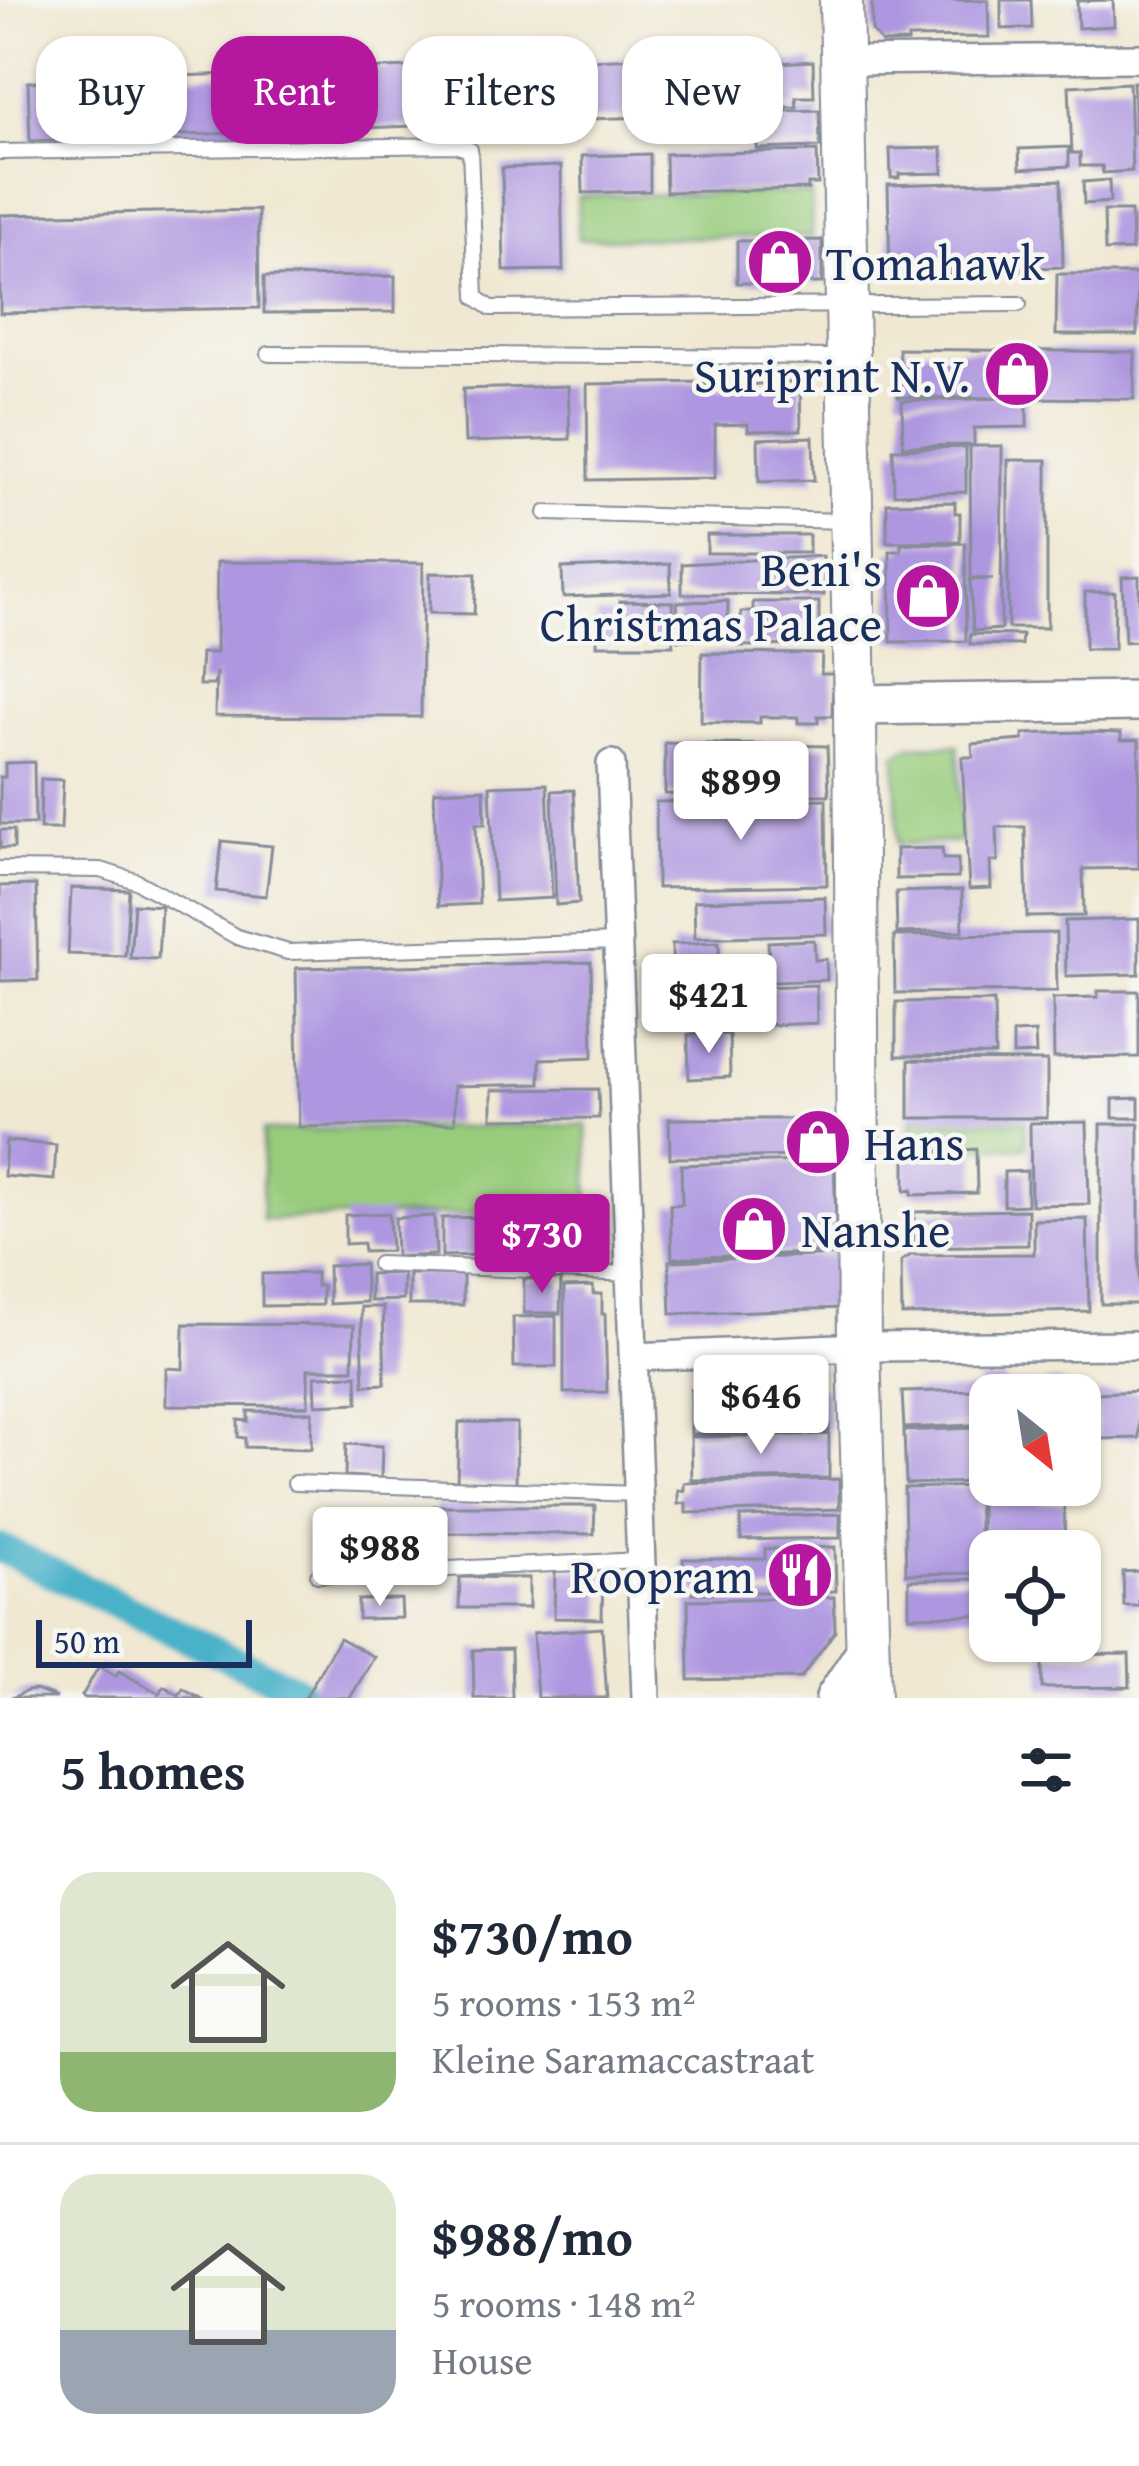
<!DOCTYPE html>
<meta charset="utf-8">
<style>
:root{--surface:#fff;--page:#f6f6f7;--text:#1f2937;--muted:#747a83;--line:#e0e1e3;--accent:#b5179e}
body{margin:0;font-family:"Gentium Book Plus",serif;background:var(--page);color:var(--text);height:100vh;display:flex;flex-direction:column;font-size:45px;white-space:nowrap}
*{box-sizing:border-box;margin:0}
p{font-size:39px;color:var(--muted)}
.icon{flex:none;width:66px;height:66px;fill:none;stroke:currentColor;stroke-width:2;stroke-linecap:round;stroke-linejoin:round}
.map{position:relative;height:1698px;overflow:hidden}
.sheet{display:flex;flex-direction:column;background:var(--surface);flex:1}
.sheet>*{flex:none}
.guide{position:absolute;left:36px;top:36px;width:1068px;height:108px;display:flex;gap:24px}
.needle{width:78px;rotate:150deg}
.controls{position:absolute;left:969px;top:1374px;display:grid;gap:24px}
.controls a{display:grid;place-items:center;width:132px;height:132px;border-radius:24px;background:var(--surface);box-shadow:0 3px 9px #0004;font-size:60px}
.scale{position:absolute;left:36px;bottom:30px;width:216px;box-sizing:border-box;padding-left:12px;border:6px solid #1b2f5e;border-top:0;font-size:33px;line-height:42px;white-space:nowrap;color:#1b2f5e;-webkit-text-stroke:9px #f6f6f2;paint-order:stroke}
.price{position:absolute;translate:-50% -102px;padding:0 27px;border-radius:12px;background:#fff;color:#222;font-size:39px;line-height:78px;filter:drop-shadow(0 3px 6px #0008)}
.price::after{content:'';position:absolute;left:50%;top:72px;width:36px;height:27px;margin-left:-18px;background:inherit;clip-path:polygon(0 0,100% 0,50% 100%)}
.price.selected{background:var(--accent);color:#fff}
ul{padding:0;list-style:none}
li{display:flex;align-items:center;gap:36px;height:300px;padding:0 60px}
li+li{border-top:3px solid var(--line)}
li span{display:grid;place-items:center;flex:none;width:336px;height:240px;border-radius:36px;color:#555}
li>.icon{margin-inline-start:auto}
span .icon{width:144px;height:144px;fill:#fffc;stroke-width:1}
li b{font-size:51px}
h2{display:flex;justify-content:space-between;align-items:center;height:144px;padding:0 60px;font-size:51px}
.tag{padding:0 42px;border-radius:36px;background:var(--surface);box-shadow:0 3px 9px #0004;font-size:42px;line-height:108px}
.tag.selected{background:var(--accent);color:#fff}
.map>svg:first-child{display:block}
.green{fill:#98cc7c;stroke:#5a7e6d;stroke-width:3}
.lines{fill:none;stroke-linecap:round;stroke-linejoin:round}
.canal{stroke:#4ab2c9;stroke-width:30}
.building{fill:#ae96e0}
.lane-casing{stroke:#868c98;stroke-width:18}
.street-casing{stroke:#868c98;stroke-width:32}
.secondary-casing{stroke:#868c98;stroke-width:44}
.primary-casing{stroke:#868c98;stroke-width:46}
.lane{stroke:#fff;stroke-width:14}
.street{stroke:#fff;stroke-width:27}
.secondary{stroke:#fff;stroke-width:39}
.primary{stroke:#fff;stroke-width:42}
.labels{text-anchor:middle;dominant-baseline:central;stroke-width:9;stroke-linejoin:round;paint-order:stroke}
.poi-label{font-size:48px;fill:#1b2f5e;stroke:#f6f6f2;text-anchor:start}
</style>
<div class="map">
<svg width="1139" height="1698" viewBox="0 0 1139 1698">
<rect width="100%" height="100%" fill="#f6f6f2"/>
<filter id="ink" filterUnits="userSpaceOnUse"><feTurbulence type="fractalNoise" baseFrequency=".00833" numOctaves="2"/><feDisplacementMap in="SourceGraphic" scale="24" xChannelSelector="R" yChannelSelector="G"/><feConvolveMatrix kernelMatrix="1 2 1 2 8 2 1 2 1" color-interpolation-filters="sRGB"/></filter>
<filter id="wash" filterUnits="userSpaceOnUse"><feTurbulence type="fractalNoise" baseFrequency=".004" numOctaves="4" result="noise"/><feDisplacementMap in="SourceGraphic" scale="48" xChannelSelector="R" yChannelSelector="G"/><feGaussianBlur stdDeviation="2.7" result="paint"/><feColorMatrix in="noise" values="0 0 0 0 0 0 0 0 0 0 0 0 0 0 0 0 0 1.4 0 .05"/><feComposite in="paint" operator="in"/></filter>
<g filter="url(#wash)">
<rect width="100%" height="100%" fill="#f0e8d2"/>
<path class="green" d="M811 193 812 236 578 239V196Z
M958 745 961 842 898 844 896 755 910 746Z
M911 1121H1025L1026 1147 911 1148Z
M587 1125 589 1210 262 1220 263 1131Z"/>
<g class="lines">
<path class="canal" d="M0 1548 299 1691"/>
</g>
<g id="blocks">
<path class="building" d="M872 0H988L989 37 908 38V42L882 43 872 31Z
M1001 0H1031L1032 28 1001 29Z
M1113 0 1114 26 1078 28 1077 1Z
M640 58 642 117 30 141 28 82Z
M813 61 814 97H796L797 107 702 108 701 67Z
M1133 82H1139V133H1135Z
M1129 83 1132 171 1103 173 1102 166H1080V153H1072L1069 86Z
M819 110 820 147 757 149V137L718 138V113Z
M1069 147V166L1020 169 1019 149Z
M942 148 943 173 899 174V178H891L890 149Z
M817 151 818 184H808V189L666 192 665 154Z
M650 154V191L583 193 582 156Z
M561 166 563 270 504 271 502 168Z
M1061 180 1063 267 1028 268V273L890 277 888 185Z
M1109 180 1110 202 1084 204 1083 182Z
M258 210 259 308 0 313V215Z
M1104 211H1131L1132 250 1105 251Z
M822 240V283H737V241Z
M1057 274H1138L1137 335H1056Z
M395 276V312L264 313V277Z
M899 349 1135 352 1134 399 1027 398V427L974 428V445L903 446 902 401 1004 398 898 397Z
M800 381 801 430 748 431V424L715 425V478L588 480 587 384 706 382V388Z
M568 386 570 439 465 442 463 389Z
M813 437 814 480 759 482 758 439Z
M970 446H1002L1001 629 973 631 970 580 993 579 971 578Z
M966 447V492L894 494 893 449Z
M1008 460H1047V628H1008Z
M955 502V513H960V541L887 542V503Z
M707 535H809V553H707Z
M965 543 966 641 891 642 890 551H901V544Z
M823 556 824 595 682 594V564Z
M217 562 423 563 421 717 215 716 216 672 214 685H199L201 653H216Z
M670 564 671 593 563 597 562 568Z
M430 573 476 574 474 614 429 613Z
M1139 576V641L1125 642 1122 577Z
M1085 592H1115L1114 649H1085Z
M620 601 673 602V645H597V615H619Z
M728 601V639L678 640 677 602Z
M753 602H819V645L740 646 741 612H753Z
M970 634 1022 635 1021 645 970 644Z
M702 653 822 654 821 674H833L832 716H818V723H798V717H760V723L701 722Z
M1080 732 1121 733V740H1139V868L1083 869 1084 916 1027 917 1025 827H997L998 861H990L991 888 969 889 962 757H973L972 744 1023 740V734Z
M665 743 827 746 829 795 665 794Z
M34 762 35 824H0V777H5V763Z
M41 779 63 780 61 829H40Z
M547 784 552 898 495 901 490 786Z
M484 789 485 824H476L479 904 438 906 434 791Z
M574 790 579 903 556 905 552 791Z
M826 799 827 885 657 888 656 802Z
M0 830H14V848H0Z
M222 841 272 846 266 896 216 891Z
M942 848 943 859H958V878L896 879V849Z
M36 885 38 980 0 981V886Z
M71 888 129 890 125 956 68 954Z
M962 890 963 931 897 933 896 892Z
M825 897 826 934 695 938 694 901Z
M134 904 161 906 158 959 130 958Z
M1139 919V974L1066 976 1065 921Z
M1056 933 1057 991 895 993 894 936Z
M814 940 815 960 826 959 827 980 751 983 750 962 769 961 768 942Z
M719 942 720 982 673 983 672 944Z
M591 962 593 1057 540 1059V1084L454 1086 455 1123 299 1127 296 968Z
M816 985 817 1023 749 1026 748 1000 763 999 762 987Z
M1098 991H1139V1057L1054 1058 1053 998 1098 997Z
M994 1001 995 1055 896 1056V1002Z
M1035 1032 1036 1054 1013 1055V1033Z
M729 1034 730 1077 689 1079 688 1035Z
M909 1060 1047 1061V1118H909Z
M598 1089 599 1118 492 1119V1090Z
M1139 1098V1118H1113V1099Z
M669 1119H831V1156L670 1158Z
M1087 1122 1089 1204 1031 1205 1030 1123Z
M1101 1124H1139V1304H1101Z
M6 1141 56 1145 54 1180 4 1176Z
M976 1149 977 1193 912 1195V1190L905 1191V1154Z
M834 1160 837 1252 672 1258 670 1205 682 1204 681 1165Z
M1027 1171V1205L1004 1206V1172Z
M1028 1210V1245L914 1247V1212Z
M389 1213 391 1251 364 1252 363 1243 345 1244V1215Z
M590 1215V1253L442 1256V1218Z
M434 1216 436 1255 396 1257 395 1218Z
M1087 1219 1089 1311 902 1315 901 1261 911 1255 1034 1254V1220Z
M840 1255 841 1308 671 1314 669 1261Z
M364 1264 366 1302 329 1304 328 1266Z
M316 1273V1286H322V1305L262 1306V1274Z
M403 1273V1300L370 1301V1274Z
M409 1274H463V1305H409Z
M524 1279H561L560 1313H524Z
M593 1286V1294H602V1314H605L607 1392 564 1393V1287Z
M361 1307H383L385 1384 364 1385Z
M556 1316V1367H514L513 1317Z
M184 1324 354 1325 353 1369H308V1406L166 1405V1368L183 1369Z
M357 1375 358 1403 316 1405 315 1376Z
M1004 1379V1383H1032L1036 1395H990V1485H1037L1038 1503 1064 1502 1065 1551H990V1574H982L979 1380Z
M1061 1381V1395H1041L1045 1382Z
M828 1388 829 1431 691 1434V1390Z
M973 1390 974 1425 904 1428 902 1392Z
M1139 1391V1438L1098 1439 1097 1393Z
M248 1411 312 1412 311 1449 245 1447V1438L238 1437V1420L248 1421Z
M459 1422 517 1423 516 1484 457 1483Z
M973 1428 974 1482 906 1484 904 1431Z
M829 1434V1478L692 1480 691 1437Z
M346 1444 382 1446 381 1478 345 1476Z
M839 1479V1509L686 1513V1503L678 1504V1490L684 1491V1483Z
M978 1486 980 1573 906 1574 904 1488Z
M434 1506H595L594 1534 434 1533Z
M840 1514V1538L741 1540 740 1517Z
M835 1547 836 1591 693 1593 694 1575H683V1559H765V1549Z
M555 1570 603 1571 602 1619 554 1618Z
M1139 1571V1606H1124L1123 1572Z
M460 1577 529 1578V1608H459Z
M990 1579V1615L909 1616V1580Z
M1080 1584H1091V1612H1080Z
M834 1597 835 1631 801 1678 689 1680 688 1600Z
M401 1599 402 1618 358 1619V1600Z
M602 1628 607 1698H537L533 1633Z
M339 1638 374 1657 350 1698H305Z
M1042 1641H1081V1648L1042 1649Z
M511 1649 512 1698H474L473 1650Z
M1129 1654 1130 1687 1042 1688V1655Z
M99 1666 116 1676 119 1671 160 1694 164 1686 179 1695 183 1688 200 1698H85L82 1696Z
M36 1690 57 1698H11L27 1691Z"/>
</g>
</g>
<g filter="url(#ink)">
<use href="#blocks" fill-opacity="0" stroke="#868c98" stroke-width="3"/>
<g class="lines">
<g class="lane-casing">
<path id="lane" d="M0 152 455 145 470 150 476 297 491 308 1019 304
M269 354 843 357
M546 513 846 521
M0 869 101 870 136 881 237 937 288 952 619 942
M379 1264 632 1274
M295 1483 640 1494
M318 1575 641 1560"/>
</g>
<g class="street-casing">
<path id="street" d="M842 61 1139 58
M611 764 646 1698
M635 1357 859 1347 1139 1345"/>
</g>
<g class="secondary-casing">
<path id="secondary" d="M855 705 1139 701
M836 1698 867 1650"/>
</g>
<g class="primary-casing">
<path id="primary" d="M841 0 855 705 859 1347 869 1698"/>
</g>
<use href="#lane" class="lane"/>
<use href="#street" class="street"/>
<use href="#secondary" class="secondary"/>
<use href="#primary" class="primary"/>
</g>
</g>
<defs>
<g id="shop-disc" transform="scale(3.45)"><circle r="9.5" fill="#b5179e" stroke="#f6f6f2"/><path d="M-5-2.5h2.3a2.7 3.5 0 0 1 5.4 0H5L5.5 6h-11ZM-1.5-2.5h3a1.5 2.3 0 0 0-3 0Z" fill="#fff"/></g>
<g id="restaurant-disc" transform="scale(3.45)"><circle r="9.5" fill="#b5179e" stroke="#f6f6f2"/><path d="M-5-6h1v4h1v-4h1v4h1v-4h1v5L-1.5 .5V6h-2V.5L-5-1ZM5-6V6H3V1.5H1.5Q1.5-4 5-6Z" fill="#fff"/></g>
</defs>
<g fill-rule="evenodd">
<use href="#shop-disc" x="780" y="262"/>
<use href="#shop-disc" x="1017" y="374"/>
<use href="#shop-disc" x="928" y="596"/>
<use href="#shop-disc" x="818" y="1142"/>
<use href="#shop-disc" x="754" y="1229"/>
<use href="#restaurant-disc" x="800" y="1575"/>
</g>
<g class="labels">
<g class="poi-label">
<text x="826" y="262">Tomahawk</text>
<text x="970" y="374" text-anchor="end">Suriprint N.V.</text>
<text x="882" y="568" text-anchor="end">Beni's<tspan x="882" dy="55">Christmas Palace</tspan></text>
<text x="864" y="1142">Hans</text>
<text x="801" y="1229">Nanshe</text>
<text x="754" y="1575" text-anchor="end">Roopram</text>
</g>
</g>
</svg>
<div class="controls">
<a><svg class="needle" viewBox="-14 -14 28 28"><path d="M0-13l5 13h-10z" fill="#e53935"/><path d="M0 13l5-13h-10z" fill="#747a83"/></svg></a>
<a><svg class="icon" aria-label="locate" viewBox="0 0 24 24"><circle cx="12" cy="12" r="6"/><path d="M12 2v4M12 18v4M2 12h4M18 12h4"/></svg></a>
</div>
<div class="scale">50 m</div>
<b class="price" style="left:741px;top:843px">$899</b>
<b class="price" style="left:709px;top:1056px">$421</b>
<b class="price selected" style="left:542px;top:1296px">$730</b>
<b class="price" style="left:761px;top:1457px">$646</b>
<b class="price" style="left:380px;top:1609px">$988</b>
<div class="guide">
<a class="tag">Buy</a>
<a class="tag selected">Rent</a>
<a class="tag">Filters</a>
<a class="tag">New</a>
</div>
</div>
<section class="sheet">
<h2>5 homes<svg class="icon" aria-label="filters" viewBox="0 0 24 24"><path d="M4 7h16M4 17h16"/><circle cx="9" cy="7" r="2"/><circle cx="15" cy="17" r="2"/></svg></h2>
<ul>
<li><span style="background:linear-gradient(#dfe7d0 75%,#8fb573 0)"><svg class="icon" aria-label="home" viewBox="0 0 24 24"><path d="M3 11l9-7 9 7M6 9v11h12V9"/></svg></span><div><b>$730/mo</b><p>5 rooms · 153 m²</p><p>Kleine Saramaccastraat</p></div></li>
<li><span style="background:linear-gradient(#dfe7d0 65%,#9aa5b1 0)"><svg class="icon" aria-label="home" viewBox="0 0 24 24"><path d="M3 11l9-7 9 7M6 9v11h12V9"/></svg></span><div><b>$988/mo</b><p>5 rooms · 148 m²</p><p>House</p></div></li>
</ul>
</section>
